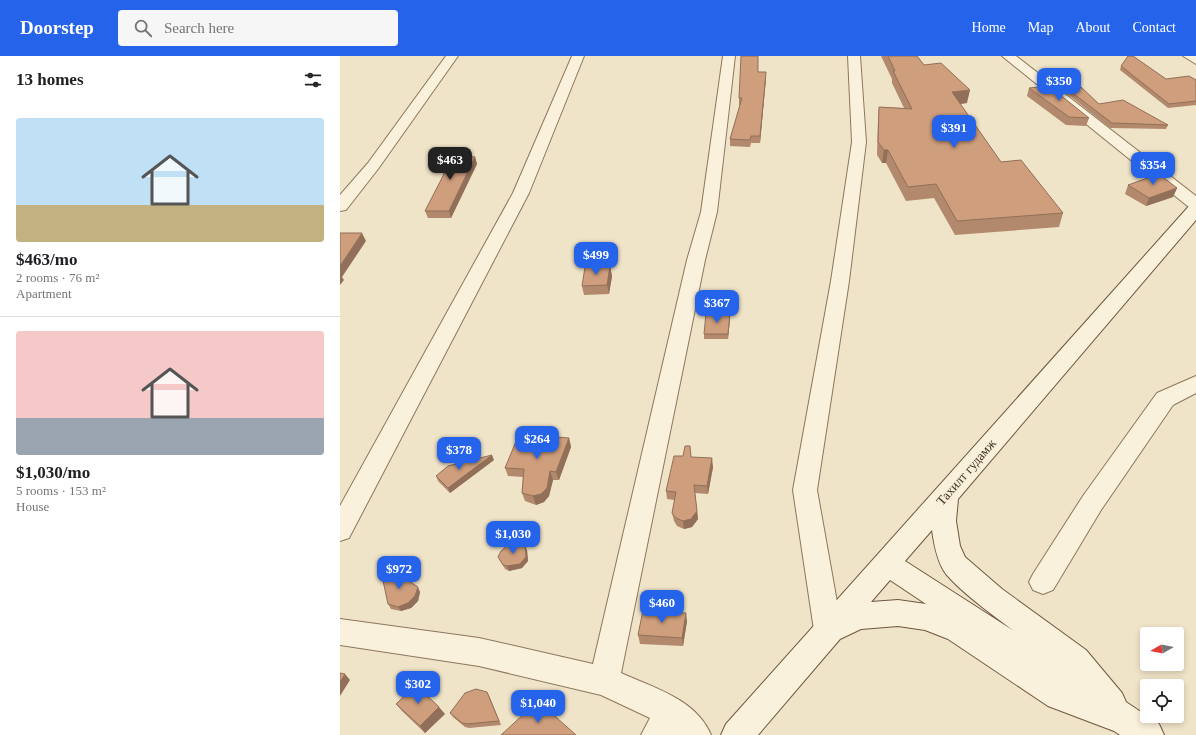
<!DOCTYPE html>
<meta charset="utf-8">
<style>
:root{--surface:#fff;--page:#f6f6f6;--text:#202124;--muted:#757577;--line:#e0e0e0;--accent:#2563eb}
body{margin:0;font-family:"Times New Roman",serif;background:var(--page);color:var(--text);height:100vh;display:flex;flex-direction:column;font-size:15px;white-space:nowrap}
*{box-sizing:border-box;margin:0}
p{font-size:13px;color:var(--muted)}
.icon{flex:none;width:22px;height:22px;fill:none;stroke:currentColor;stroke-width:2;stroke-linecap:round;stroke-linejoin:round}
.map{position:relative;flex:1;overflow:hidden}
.panel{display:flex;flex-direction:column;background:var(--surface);width:340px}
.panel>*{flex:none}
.needle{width:26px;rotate:261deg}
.buttons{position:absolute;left:800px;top:571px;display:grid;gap:8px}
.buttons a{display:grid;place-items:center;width:44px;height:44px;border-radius:4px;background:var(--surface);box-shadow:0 2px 6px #0003;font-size:20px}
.price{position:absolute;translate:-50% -34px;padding:0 9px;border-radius:8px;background:var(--accent);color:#fff;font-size:13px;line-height:26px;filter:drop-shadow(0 1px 2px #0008)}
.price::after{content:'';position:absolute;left:50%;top:24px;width:12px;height:9px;margin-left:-6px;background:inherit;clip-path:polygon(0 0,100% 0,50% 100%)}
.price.on{background:#222;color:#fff}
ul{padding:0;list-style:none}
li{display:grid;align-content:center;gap:8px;height:212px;padding:0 16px}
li+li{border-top:1px solid var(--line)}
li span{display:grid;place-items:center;height:124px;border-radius:4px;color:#555}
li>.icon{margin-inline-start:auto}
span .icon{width:72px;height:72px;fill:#fffc;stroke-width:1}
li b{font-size:17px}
h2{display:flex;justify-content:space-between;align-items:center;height:48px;padding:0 16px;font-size:17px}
header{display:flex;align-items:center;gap:24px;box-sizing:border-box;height:56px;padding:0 20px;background:var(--accent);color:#fff}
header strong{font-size:19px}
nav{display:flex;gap:22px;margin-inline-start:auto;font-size:14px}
.search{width:280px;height:36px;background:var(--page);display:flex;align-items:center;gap:10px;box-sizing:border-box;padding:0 14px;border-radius:4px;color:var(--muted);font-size:15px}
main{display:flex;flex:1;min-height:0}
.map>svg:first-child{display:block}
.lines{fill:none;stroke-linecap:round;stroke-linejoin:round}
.street-casing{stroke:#8d765c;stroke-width:2}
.secondary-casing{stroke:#6f573f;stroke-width:2}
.street{fill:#faf1dc;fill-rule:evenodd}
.secondary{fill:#faf1dc;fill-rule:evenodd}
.wall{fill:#b2896c}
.shaded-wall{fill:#916f58}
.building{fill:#cf9f7d;stroke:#916f58}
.labels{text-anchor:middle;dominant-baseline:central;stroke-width:3;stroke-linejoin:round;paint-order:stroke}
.street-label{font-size:13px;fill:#3d2e20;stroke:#f7eed8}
</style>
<header>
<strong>Doorstep</strong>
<div class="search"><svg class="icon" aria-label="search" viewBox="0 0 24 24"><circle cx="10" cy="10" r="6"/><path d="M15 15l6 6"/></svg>Search here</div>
<nav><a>Home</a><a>Map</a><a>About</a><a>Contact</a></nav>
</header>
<main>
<section class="panel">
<h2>13 homes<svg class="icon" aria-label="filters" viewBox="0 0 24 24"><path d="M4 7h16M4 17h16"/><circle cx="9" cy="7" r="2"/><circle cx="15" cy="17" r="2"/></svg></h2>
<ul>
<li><span style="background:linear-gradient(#bfe0f5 70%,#c2b280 0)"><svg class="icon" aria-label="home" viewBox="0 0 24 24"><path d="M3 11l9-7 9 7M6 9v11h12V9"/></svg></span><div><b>$463/mo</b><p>2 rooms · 76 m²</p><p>Apartment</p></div></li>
<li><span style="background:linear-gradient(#f6c9c9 70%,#9aa5b1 0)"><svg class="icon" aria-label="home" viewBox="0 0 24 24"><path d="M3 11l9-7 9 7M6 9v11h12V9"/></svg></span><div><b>$1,030/mo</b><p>5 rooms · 153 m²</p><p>House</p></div></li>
</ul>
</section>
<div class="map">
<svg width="856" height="679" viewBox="0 0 856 679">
<rect width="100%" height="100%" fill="#f0e4c8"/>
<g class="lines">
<g class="street-casing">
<path id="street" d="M106 0H118L38 113 6 154 0 155V139L28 107Z
M232 0H244L189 137 9 482 0 485V450L173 137Z
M383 0H395L377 156 365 204 281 617C314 632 356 643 371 679H301L310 662 261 639 139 610 0 589V563L139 582 253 608 347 204 361 156Z
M508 0H520L526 86 509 225 477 434 502 574 498 583 488 587 478 583 474 574 453 434 491 225 512 86Z
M662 0H676L856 140V153L850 152Z
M843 0H856V8Z
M856 320V337L833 349 761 454 713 534 703 538 693 534 689 526 693 518 743 440 817 337Z"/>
</g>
<g class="secondary-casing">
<path id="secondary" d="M856 148V164L618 443 616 465 620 490 625 501 662 533 746 594 782 637 786 646 819 668 824 679H780L774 675 708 650 608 583 585 574 558 570 521 573 500 583 418 679H381L386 668 850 149ZM592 474C594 488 597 506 606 518 623 538 653 559 674 575L565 505ZM550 524 586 548 558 544 531 546Z"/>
</g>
<use href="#street" class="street"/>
<use href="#secondary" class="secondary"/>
</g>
<path class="wall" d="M541 0H577L584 9 627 47 620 48 661 106 723 157 719 171 615 179 594 142 566 145 546 107H542L537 99 538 64 539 51 564 52 552 27V23Z
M781 10 826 23 856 24V49L828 52 780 14Z
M418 16 426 22 420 87H411L410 91 390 90V83L400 49H399V42Z
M689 32 749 62 746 70 726 69 687 40Z
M726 32 759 48 828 69 826 73 770 72 725 36Z
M95 97 135 101 137 108 111 162H88L85 155 104 119 97 103Z
M788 129 837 132 833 141 806 150 785 138Z
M270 210 272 220 269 238 244 239 242 230Z
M390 257V262L388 283H364V278Z
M229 382 231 391 219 424H213L209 440 204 446 196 449 185 445 182 437 183 421 168 420 165 412Z
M351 401 373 411 368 438 355 437 358 463 352 471 344 473 337 470 334 465 332 457 335 444 327 443 326 435Z
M154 404 110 437 98 425 96 420Z
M187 494 188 505 182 512 169 515 165 513 158 501Z
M80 536 78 545 71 552 61 555 51 553 48 548Z
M347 565 343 590 300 588 298 579Z
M147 636 149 640 161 669 129 672 125 671 113 661 110 657Z
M56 648 105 658 85 677 62 655Z"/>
<path class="shaded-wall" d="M426 16V22L420 87V80Z
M630 34 627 47 610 49 612 36Z
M544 94H548L546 107H542Z
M135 101 137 108 111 162 109 155Z
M837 132 833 141 806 150 809 142Z
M22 177 26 185 2 221 4 224 0 229V210Z
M270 210 272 220 269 238 267 229Z
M390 257V262L388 283V278Z
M229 382 231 391 219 424 216 416Z
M152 399 154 404 110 437 108 432Z
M372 402 373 411 368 438 367 430Z
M210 415 213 424 209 440 204 446 196 449 193 440Z
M357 455 358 463 352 471 344 473 343 465Z
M185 489 187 494 188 505 182 512 169 515 167 510Z
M78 531 80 536 78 545 71 552 61 555 58 551Z
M346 557 347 565 343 590 342 582Z
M5 618 10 624 0 640V626Z
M147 636 149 640 161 669 159 665Z
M99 651 105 658 85 677 80 670Z"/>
<path class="building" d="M401 0H418V16H426L420 80H411L410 84 390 83 402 42H399Z
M548 0H577L584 9 601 7 630 34 612 36 661 106 681 104 723 157 617 165 596 128 568 131 548 94H544L538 86 539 51 572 53 553 15H555Z
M788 0H793L826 23 849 20 856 24V45L829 48 781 10Z
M709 30 749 62 729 61 689 32Z
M741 31 759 48 783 44 828 69 772 67 726 32Z
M95 97 135 101 109 155H85L104 118Z
M819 118 837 132 809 142 788 129Z
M0 177H22L0 210Z
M270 210 267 229 242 230 245 211Z
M366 257H390L388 278H364Z
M179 378 229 382 216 416 210 415 207 432 201 438 193 440 182 437 184 413 165 412Z
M345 390H350L351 401 372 402 367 430 354 429 357 455 351 463 343 465 336 462 332 457 336 436 326 435 334 400H343Z
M152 399 108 432 96 420 108 410Z
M177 488 185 489 186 501 180 508 167 510 163 509 158 501 161 495 168 489Z
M52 514 78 531 75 540 68 547 58 551 48 548 42 520 48 521Z
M303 554 346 557 342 582 298 579Z
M0 617 5 618 0 626Z
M76 629 99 651 80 670 56 648Z
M136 633 147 636 159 665 127 668 122 667 110 657 125 637Z
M198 645 236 679H161Z"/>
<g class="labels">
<g class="street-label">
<text transform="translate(626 416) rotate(-49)">Тахилт гудамж</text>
</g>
</g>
</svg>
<div class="buttons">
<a><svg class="needle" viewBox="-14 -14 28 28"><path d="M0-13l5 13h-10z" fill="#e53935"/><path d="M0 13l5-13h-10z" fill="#757577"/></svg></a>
<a><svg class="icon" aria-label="locate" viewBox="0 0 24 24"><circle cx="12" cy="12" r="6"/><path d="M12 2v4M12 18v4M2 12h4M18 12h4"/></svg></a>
</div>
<b class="price" style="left:719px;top:46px">$350</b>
<b class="price" style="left:614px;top:93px">$391</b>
<b class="price on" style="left:110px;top:125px">$463</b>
<b class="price" style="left:813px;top:130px">$354</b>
<b class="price" style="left:256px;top:220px">$499</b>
<b class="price" style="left:377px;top:268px">$367</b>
<b class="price" style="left:197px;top:404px">$264</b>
<b class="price" style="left:119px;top:415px">$378</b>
<b class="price" style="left:173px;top:499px">$1,030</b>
<b class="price" style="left:59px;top:534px">$972</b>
<b class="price" style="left:322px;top:568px">$460</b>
<b class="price" style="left:78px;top:649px">$302</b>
<b class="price" style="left:198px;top:668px">$1,040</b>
</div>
</main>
